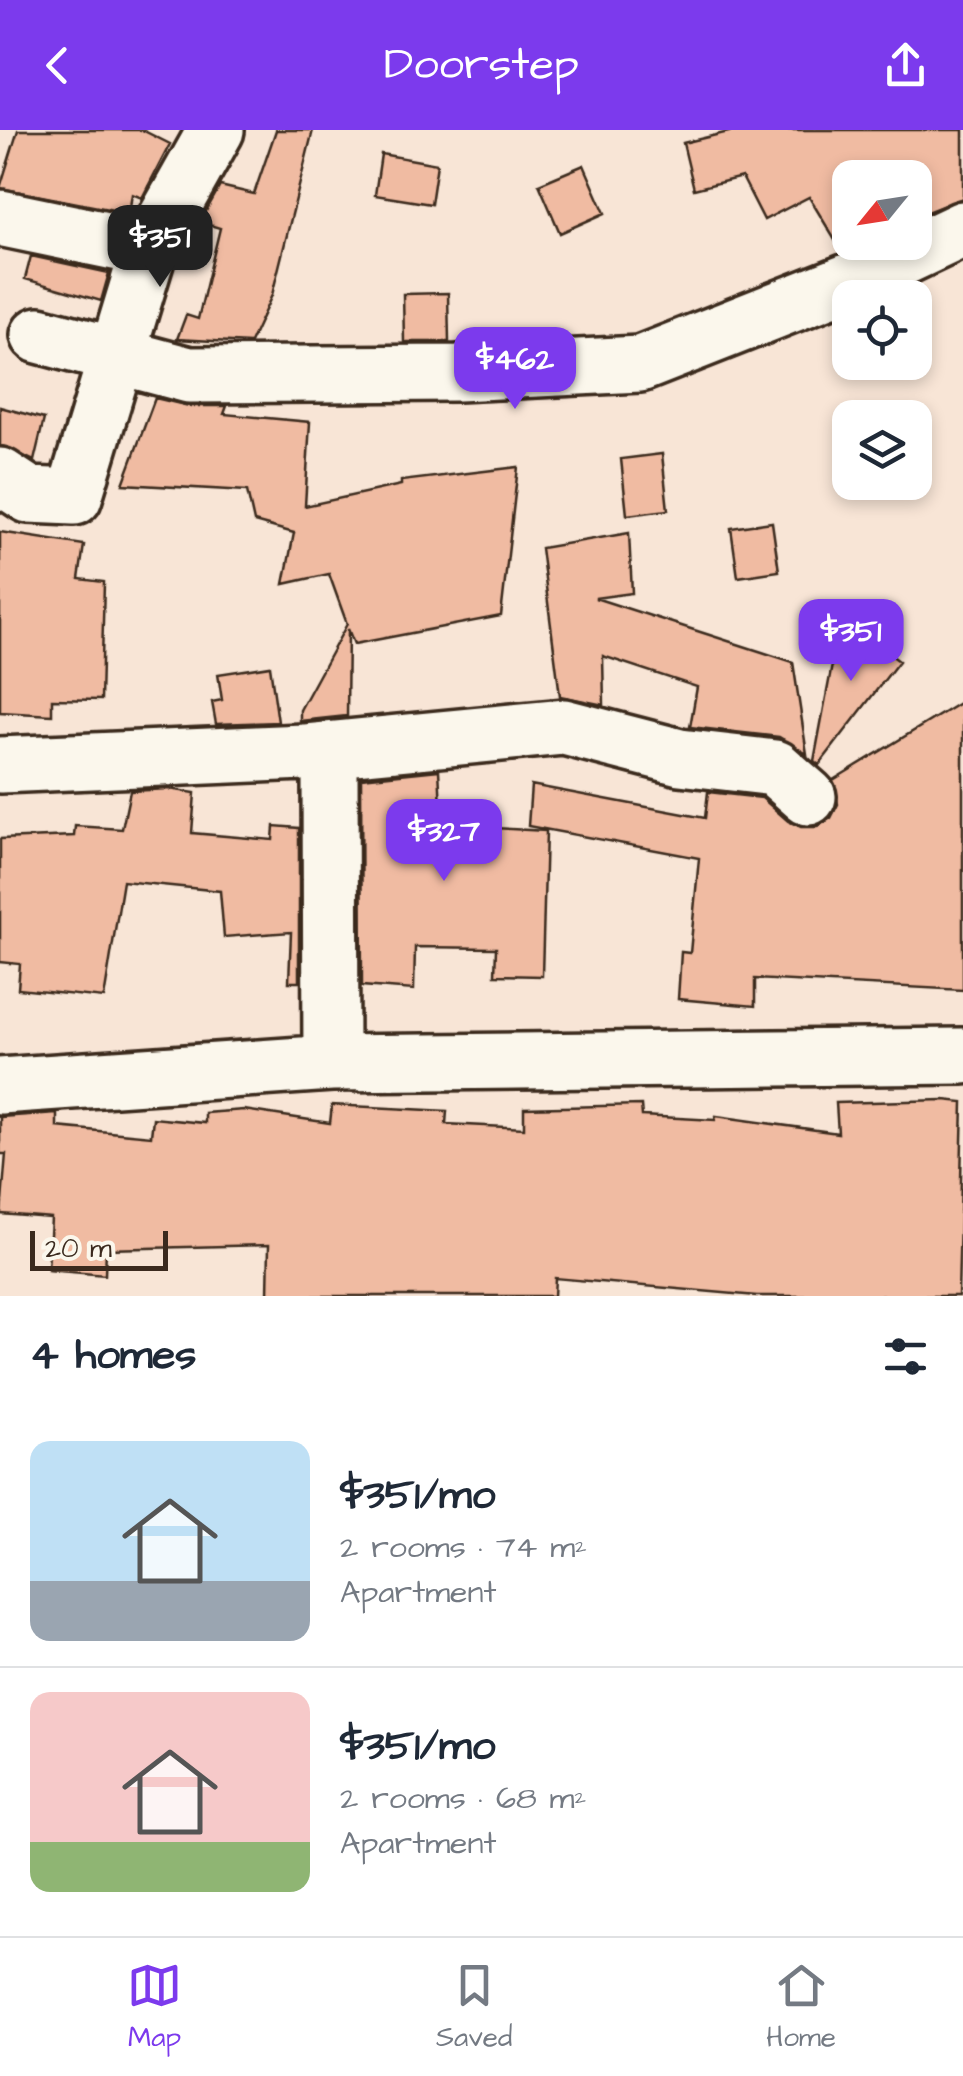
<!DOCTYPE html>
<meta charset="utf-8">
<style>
:root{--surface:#fff;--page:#f6f6f7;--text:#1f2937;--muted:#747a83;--line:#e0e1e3;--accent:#7c3aed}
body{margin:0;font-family:"Architects Daughter",sans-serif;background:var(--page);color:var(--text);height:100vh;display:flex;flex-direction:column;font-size:38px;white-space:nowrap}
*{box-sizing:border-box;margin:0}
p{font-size:32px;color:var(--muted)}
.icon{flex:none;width:55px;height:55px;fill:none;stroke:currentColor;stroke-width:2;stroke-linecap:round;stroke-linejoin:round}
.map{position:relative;height:1166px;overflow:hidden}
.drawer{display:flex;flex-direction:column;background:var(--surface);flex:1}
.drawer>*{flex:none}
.needle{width:65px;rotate:240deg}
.fabs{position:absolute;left:832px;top:30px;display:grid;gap:20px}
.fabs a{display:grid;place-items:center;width:100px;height:100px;border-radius:20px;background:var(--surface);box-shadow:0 5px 15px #0003;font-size:50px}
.scale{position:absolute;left:30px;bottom:25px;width:138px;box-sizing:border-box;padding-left:10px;border:5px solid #3b2a1e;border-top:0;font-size:28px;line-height:35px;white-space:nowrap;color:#3b2a1e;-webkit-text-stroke:8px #fbf7ec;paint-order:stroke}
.price{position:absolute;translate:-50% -85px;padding:0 22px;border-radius:20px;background:var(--accent);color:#fff;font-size:32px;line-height:65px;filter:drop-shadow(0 2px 5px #0008)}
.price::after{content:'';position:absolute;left:50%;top:60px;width:30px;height:22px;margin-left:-15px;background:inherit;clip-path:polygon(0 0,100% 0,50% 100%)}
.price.active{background:#222;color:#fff}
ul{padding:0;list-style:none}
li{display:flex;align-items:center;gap:30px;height:250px;padding:0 30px}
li+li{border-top:2px solid var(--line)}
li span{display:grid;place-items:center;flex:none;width:280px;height:200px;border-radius:20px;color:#555}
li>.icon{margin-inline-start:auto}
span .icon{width:120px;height:120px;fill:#fffc;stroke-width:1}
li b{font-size:42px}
h2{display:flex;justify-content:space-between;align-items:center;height:120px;padding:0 30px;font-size:42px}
header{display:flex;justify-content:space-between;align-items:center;height:130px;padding:0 30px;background:var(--accent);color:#fff;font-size:45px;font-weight:600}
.tab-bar{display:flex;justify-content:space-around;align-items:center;height:140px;border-top:2px solid var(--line);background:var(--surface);font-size:28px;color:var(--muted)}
.tab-bar a{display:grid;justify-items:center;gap:5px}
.tab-bar .active{color:var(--accent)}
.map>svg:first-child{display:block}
.building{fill:#f0bba2;stroke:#3b2a1e;stroke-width:2.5}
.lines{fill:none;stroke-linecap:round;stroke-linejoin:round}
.minor-casing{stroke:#3b2a1e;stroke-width:62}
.minor{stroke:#fbf7ec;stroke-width:55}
</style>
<header><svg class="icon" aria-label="back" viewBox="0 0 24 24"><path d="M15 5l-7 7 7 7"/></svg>Doorstep<svg class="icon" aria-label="share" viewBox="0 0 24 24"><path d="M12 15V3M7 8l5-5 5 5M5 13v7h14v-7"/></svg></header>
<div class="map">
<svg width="963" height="1166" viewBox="0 0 963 1166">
<rect width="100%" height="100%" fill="#f8e5d6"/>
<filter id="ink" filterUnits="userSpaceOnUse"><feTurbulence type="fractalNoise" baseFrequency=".01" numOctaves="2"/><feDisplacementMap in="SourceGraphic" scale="20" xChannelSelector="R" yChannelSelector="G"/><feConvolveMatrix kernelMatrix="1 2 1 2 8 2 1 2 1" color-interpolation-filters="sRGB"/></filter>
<g filter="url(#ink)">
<path class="building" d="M18 0H142L170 14 142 68 132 64 129 83 0 58Z
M276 0H313L272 165 250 213 177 209 186 185 198 189 220 98 200 92 220 56 254 64Z
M737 0H963V68L919 85 915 48H850V112H854L841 120 809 67 764 90 742 47 694 59 683 13Z
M381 24 437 34 431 74 375 65Z
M584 35 605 83 560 103 539 54Z
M31 126 109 143 101 171 25 149Z
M448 163 449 212H404L403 164Z
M155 268 189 276H227L224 284 310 292 305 376 401 355V351L518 337 501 486 354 514 348 499 347 586 300 591V580L347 494 329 444 284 454 294 403 254 392 247 361 123 354Z
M0 277 44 289 34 331 0 315Z
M662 324 668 380 627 385 621 329Z
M772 392 779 441 738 447 731 398Z
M0 402 84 415 79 449 104 452 101 570 52 569V585L0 582Z
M629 403 632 463 595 468 793 532 807 624 779 607 690 597 697 557 603 526 604 575 560 566 541 418Z
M841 487 899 531 819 635 814 631Z
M270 536 278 592 216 594 212 572 222 570 218 544Z
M963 571V860L755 849V876L678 869 681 822 690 823 699 728 528 696 531 655 705 688 708 662 762 668 788 691 801 697H817L831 688 838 674 833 650Z
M439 640 442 695 546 701 542 846 495 845 496 818 415 817 414 860 362 856 361 648Z
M169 659 195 663 192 703 273 710 274 696 299 698V852H289L291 802 224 807 220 761 123 751 104 868 18 859 20 834 0 832V709L74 706 75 696 122 699 130 661Z
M944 970 963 972 958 1166H757L555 1148 554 1166H268L269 1115 106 1119 105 1145 48 1140 51 1088 1 1084 6 1024H0V987L57 983V997L151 1006 153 988 205 993V983L244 980 330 993 332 975 447 981 446 994 524 998V978L641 975 642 986 715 990 716 986 838 1003 836 973Z"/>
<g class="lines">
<g class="minor-casing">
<path id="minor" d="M0 88 149 119 216 0
M39 205 189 245 457 243 640 234 868 144 963 99
M0 346 29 365 74 367 149 119
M304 622 322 628 330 641 331 933
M0 635 304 622 564 597 680 627 775 638 808 667
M0 956 331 933 963 926"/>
</g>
<use href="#minor" class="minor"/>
</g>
</g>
</svg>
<div class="fabs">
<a><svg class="needle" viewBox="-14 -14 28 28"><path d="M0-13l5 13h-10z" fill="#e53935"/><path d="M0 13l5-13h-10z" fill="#747a83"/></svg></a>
<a><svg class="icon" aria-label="locate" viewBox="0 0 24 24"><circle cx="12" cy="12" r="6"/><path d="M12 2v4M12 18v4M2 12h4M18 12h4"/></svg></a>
<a><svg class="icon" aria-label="layers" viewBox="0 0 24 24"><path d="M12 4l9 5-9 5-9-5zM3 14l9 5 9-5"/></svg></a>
</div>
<div class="scale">20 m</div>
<b class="price active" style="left:160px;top:160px">$351</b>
<b class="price" style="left:515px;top:282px">$462</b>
<b class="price" style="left:851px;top:554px">$351</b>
<b class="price" style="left:444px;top:754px">$327</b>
</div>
<section class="drawer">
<h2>4 homes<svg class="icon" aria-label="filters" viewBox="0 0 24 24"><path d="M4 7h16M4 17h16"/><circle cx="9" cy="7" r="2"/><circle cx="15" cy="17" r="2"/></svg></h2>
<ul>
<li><span style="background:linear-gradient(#bfe0f5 70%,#9aa5b1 0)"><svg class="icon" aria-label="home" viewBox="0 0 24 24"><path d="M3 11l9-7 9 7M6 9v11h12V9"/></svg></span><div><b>$351/mo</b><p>2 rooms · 74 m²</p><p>Apartment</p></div></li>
<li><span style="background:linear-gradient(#f6c9c9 75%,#8fb573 0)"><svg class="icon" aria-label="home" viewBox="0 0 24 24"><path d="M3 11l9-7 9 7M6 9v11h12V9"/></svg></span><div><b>$351/mo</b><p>2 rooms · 68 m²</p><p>Apartment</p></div></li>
</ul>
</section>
<nav class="tab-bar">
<a class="active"><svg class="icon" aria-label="map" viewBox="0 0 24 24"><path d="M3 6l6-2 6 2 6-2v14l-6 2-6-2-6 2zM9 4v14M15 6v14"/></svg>Map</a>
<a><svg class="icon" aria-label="saved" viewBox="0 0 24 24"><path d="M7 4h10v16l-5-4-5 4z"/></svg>Saved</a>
<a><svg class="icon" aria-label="home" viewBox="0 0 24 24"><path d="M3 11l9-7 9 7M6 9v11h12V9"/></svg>Home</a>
</nav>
